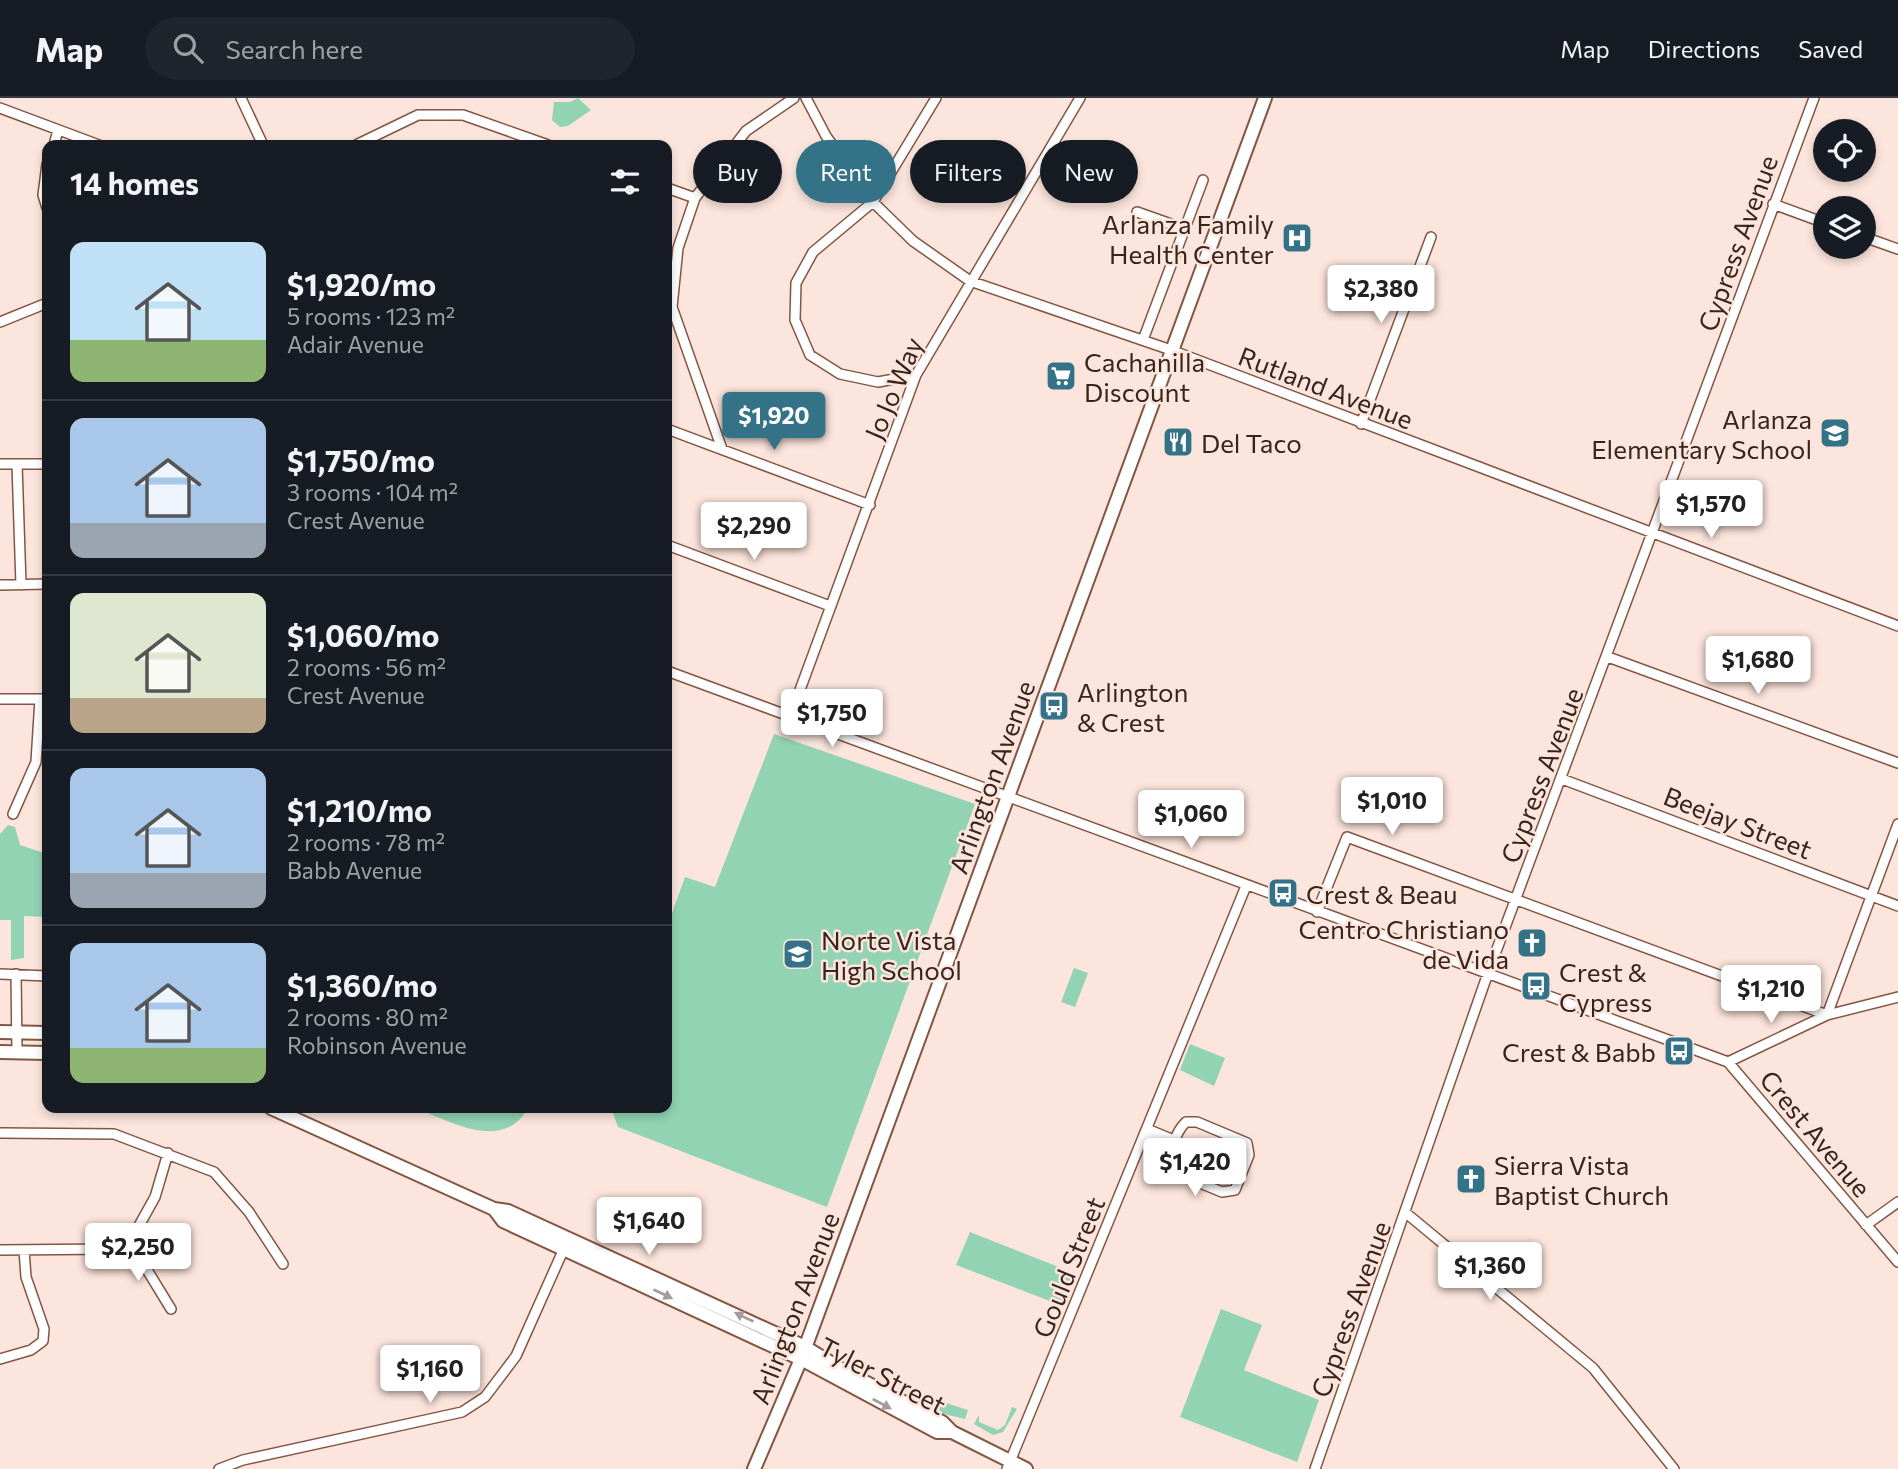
<!DOCTYPE html>
<meta charset="utf-8">
<style>
:root{--surface:#171b24;--page:#20242c;--text:#f1f3f6;--muted:#9ea1a6;--line:#363941;--accent:#337287}
body{margin:0;font-family:Commissioner,sans-serif;background:var(--page);color:var(--text);height:100vh;display:flex;flex-direction:column;font-size:26px;white-space:nowrap}
*{box-sizing:border-box;margin:0}
p{font-size:23px;color:var(--muted)}
.icon{flex:none;width:38px;height:38px;fill:none;stroke:currentColor;stroke-width:2;stroke-linecap:round;stroke-linejoin:round}
.map{position:relative;flex:1;overflow:hidden}
.details{position:absolute;left:42px;top:42px;width:630px;height:973px;display:flex;flex-direction:column;background:var(--surface);border-radius:14px;box-shadow:0 4px 10px #0003}
.details>*{flex:none}
.top-card{position:absolute;left:693px;top:42px;width:665px;height:63px;display:flex;gap:14px}
.tools{position:absolute;left:1813px;top:21px;display:grid;gap:14px}
.tools a{display:grid;place-items:center;width:63px;height:63px;border-radius:50%;background:var(--surface);box-shadow:0 4px 10px #0003;font-size:35px}
.price{position:absolute;translate:-50% -60px;padding:0 16px;border-radius:7px;background:#fff;color:#222;font-size:23px;line-height:46px;filter:drop-shadow(0 2px 4px #0008)}
.price::after{content:'';position:absolute;left:50%;top:42px;width:21px;height:16px;margin-left:-10px;background:inherit;clip-path:polygon(0 0,100% 0,50% 100%)}
.price.current{background:var(--accent);color:#fff}
ul{padding:0;list-style:none}
li{display:flex;align-items:center;gap:21px;height:175px;padding:0 28px}
li+li{border-top:2px solid var(--line)}
li span{display:grid;place-items:center;flex:none;width:196px;height:140px;border-radius:14px;color:#555}
li>.icon{margin-inline-start:auto}
span .icon{width:84px;height:84px;fill:#fffc;stroke-width:1}
li b{font-size:30px}
h2{display:flex;justify-content:space-between;align-items:center;height:84px;padding:0 28px;font-size:30px}
.tag{padding:0 24px;border-radius:32px;background:var(--surface);box-shadow:0 4px 10px #0003;font-size:24px;line-height:63px}
.tag.current{background:var(--accent);color:#fff}
header{display:flex;align-items:center;gap:42px;box-sizing:border-box;height:98px;padding:0 35px;background:var(--surface);border-bottom:2px solid var(--line)}
header strong{font-size:33px}
nav{display:flex;gap:38px;margin-inline-start:auto;font-size:24px}
.search{width:490px;height:63px;background:var(--page);display:flex;align-items:center;gap:18px;box-sizing:border-box;padding:0 24px;border-radius:38px;color:var(--muted);font-size:26px}
.map>svg:first-child{display:block}
.green{fill:#91d3b3}
.lines{fill:none;stroke-linecap:round;stroke-linejoin:round}
.minor-casing{stroke:#845542;stroke-width:12}
.major-casing{stroke:#845542;stroke-width:16}
.minor{stroke:#fff;stroke-width:9}
.major{stroke:#fff;stroke-width:12}
.oneway{fill:#a69c99}
.labels{text-anchor:middle;dominant-baseline:central;stroke-width:5;stroke-linejoin:round;paint-order:stroke}
.poi-label{font-size:26px;fill:#39241c;stroke:#fce5dc;text-anchor:start}
.street-label{font-size:26px;fill:#39241c;stroke:#fce5dc}
</style>
<header>
<strong>Map</strong>
<div class="search"><svg class="icon" aria-label="search" viewBox="0 0 24 24"><circle cx="10" cy="10" r="6"/><path d="M15 15l6 6"/></svg>Search here</div>
<nav><a>Map</a><a>Directions</a><a>Saved</a></nav>
</header>
<div class="map">
<svg width="1898" height="1371" viewBox="0 0 1898 1371">
<rect width="100%" height="100%" fill="#fce5dc"/>
<path class="green" d="M578 0 591 12 568 28 560 29 552 22 554 4H570Z
M774 636 975 706 827 1109 618 1029 612 1012 667 1010V829L685 779 715 789Z
M8 727 15 729 20 747 47 756V819L24 818V860L11 862V822H0V736Z
M1074 870 1088 875 1075 909 1061 904Z
M1190 946 1225 960 1214 988 1180 972Z
M415 1010H528C503 1055 450 1023 415 1010Z
M970 1134 1074 1175 1060 1207 956 1167Z
M1221 1211 1262 1227 1244 1272 1319 1302 1297 1364 1180 1319Z
M940 1303 968 1312 965 1321 936 1314Z
M1012 1309 1017 1311 1003 1334 993 1337 974 1326 979 1317V1324L998 1332 1005 1327Z"/>
<g class="lines">
<g class="minor-casing">
<path id="minor" d="M241 0 263 47
M806 0 826 38 873 104 913 143 970 183 1171 252 1898 528
M0 10 99 47
M54 47 58 32
M356 47 418 17H463L548 47
M47 66 43 97 47 110
M667 90 695 100
M1773 106 1825 125
M1137 114 1185 131
M1864 139 1898 151
M0 224 47 205
M1143 242 1203 82
M916 277 878 284 840 276 810 257 795 222 796 185 813 154 873 104 936 0
M1361 326 1431 139
M667 331 870 407
M722 351 672 209 678 150 695 100 746 33 794 0
M0 366H47
M17 366 21 487
M667 447 830 508
M0 487 47 486
M1608 559 1898 665
M667 573 1728 964 1898 1164
M0 601H47
M790 619 916 277 1080 0
M1562 681 1898 808
M13 716 36 664 40 601
M1317 814 1347 739 1827 917
M0 876 47 878
M16 876 17 954
M1827 917 1898 726
M1728 964 1827 917 1898 899
M1186 1024H1197L1247 1045 1249 1057 1235 1092 1222 1094 1171 1073C1166 1060 1176 1033 1186 1024Z
M1147 1031 1176 1043
M0 1035 114 1036 214 1074 249 1114 283 1166
M1144 1038 1174 1049
M1406 1115 1593 1270 1674 1371
M1866 1127 1898 1104
M130 1144 171 1211
M0 1152 113 1151 130 1144 155 1099 168 1055
M0 1261 31 1252 43 1243 44 1231 26 1179 24 1152
M219 1371 243 1362 462 1314 485 1299 516 1258 566 1146
M1007 1371 1246 788
M1315 1371 1488 875 1814 0"/>
</g>
<g class="major-casing">
<path id="major" d="M0 934 47 935
M0 954 47 955
M271 1010 494 1111 508 1113 805 1249 846 1274 942 1324 952 1334 1026 1371
M494 1111 503 1123 801 1261 937 1334H952
M754 1371 801 1261 1265 0"/>
</g>
<use href="#minor" class="minor"/>
<use href="#major" class="major"/>
</g>
<defs><path id="oneway-solid" d="M-6-.8H1V-3.2L6.5 0L1 3.2V.8H-6Z" transform="scale(1.75)"/></defs>
<g class="oneway">
<use href="#oneway-solid" transform="translate(663 1196) rotate(26)"/>
<use href="#oneway-solid" transform="translate(744 1219) rotate(-154)"/>
<use href="#oneway-solid" transform="translate(882 1306) rotate(28)"/>
</g>
<defs>
<g id="hospital-square" transform="scale(1.575)"><rect x="-9" y="-9" width="18" height="18" rx="4" fill="#337287" stroke="#fce5dc"/><path d="M-5-5h3v3.5h4V-5h3V5h-3V1.5h-4V5h-3Z" fill="#fff"/></g>
<g id="supermarket-square" transform="scale(1.575)"><rect x="-9" y="-9" width="18" height="18" rx="4" fill="#337287" stroke="#fce5dc"/><path d="M-6-5.5h2.5l.6 2H6L4.5 2H-2.5L-4.4-4H-6ZM-1.5 3.2a1.3 1.3 0 1 0 .1 0ZM3 3.2a1.3 1.3 0 1 0 .1 0Z" fill="#fff"/></g>
<g id="school-square" transform="scale(1.575)"><rect x="-9" y="-9" width="18" height="18" rx="4" fill="#337287" stroke="#fce5dc"/><path d="M0-5L7-2L0 1L-7-2ZM-4 1L0 2.5L4 1V4Q0 6-4 4Z" fill="#fff"/></g>
<g id="restaurant-square" transform="scale(1.575)"><rect x="-9" y="-9" width="18" height="18" rx="4" fill="#337287" stroke="#fce5dc"/><path d="M-5-6h1v4h1v-4h1v4h1v-4h1v5L-1.5 .5V6h-2V.5L-5-1ZM5-6V6H3V1.5H1.5Q1.5-4 5-6Z" fill="#fff"/></g>
<g id="bus-square" transform="scale(1.575)"><rect x="-9" y="-9" width="18" height="18" rx="4" fill="#337287" stroke="#fce5dc"/><path d="M-5-6H5V4H4V6H2V4H-2V6H-4V4H-5ZM-3.5-4V0h7V-4ZM-3.5 1.2v1.5H-2V1.2ZM2 1.2v1.5H3.5V1.2Z" fill="#fff"/></g>
<g id="church-square" transform="scale(1.575)"><rect x="-9" y="-9" width="18" height="18" rx="4" fill="#337287" stroke="#fce5dc"/><path d="M-1.2-6h2.4v3.5h3.3v2.4h-3.3V6h-2.4V-.1h-3.3v-2.4h3.3Z" fill="#fff"/></g>
</defs>
<g fill-rule="evenodd">
<use href="#hospital-square" x="1297" y="140"/>
<use href="#supermarket-square" x="1061" y="278"/>
<use href="#school-square" x="1835" y="335"/>
<use href="#restaurant-square" x="1178" y="344"/>
<use href="#bus-square" x="1054" y="608"/>
<use href="#bus-square" x="1283" y="795"/>
<use href="#church-square" x="1532" y="845"/>
<use href="#school-square" x="798" y="856"/>
<use href="#bus-square" x="1536" y="888"/>
<use href="#bus-square" x="1679" y="953"/>
<use href="#church-square" x="1471" y="1081"/>
</g>
<g class="labels">
<g class="poi-label">
<text x="1274" y="125" text-anchor="end">Arlanza Family<tspan x="1274" dy="30">Health Center</tspan></text>
<text x="1084" y="263">Cachanilla<tspan x="1084" dy="30">Discount</tspan></text>
<text x="1812" y="320" text-anchor="end">Arlanza<tspan x="1812" dy="30">Elementary School</tspan></text>
<text x="1201" y="344">Del Taco</text>
<text x="1077" y="593">Arlington<tspan x="1077" dy="30">&amp; Crest</tspan></text>
<text x="1306" y="795">Crest &amp; Beau</text>
<text x="1509" y="830" text-anchor="end">Centro Christiano<tspan x="1509" dy="30">de Vida</tspan></text>
<text x="821" y="841">Norte Vista<tspan x="821" dy="30">High School</tspan></text>
<text x="1559" y="873">Crest &amp;<tspan x="1559" dy="30">Cypress</tspan></text>
<text x="1656" y="953" text-anchor="end">Crest &amp; Babb</text>
<text x="1494" y="1066">Sierra Vista<tspan x="1494" dy="30">Baptist Church</tspan></text>
</g>
<g class="street-label">
<text transform="translate(1737 145) rotate(-70)">Cypress Avenue</text>
<text transform="translate(1326 289) rotate(21)">Rutland Avenue</text>
<text transform="translate(893 290) rotate(-67)">Jo Jo Way</text>
<text transform="translate(1541 677) rotate(-69)">Cypress Avenue</text>
<text transform="translate(991 679) rotate(-70)">Arlington Avenue</text>
<text transform="translate(1738 724) rotate(21)">Beejay Street</text>
<text transform="translate(1816 1035) rotate(50)">Crest Avenue</text>
<text transform="translate(1068 1169) rotate(-68)">Gould Street</text>
<text transform="translate(794 1210) rotate(-69)">Arlington Avenue</text>
<text transform="translate(1350 1211) rotate(-70)">Cypress Avenue</text>
<text transform="translate(883 1277) rotate(27)">Tyler Street</text>
</g>
</g>
</svg>
<div class="tools">
<a><svg class="icon" aria-label="locate" viewBox="0 0 24 24"><circle cx="12" cy="12" r="6"/><path d="M12 2v4M12 18v4M2 12h4M18 12h4"/></svg></a>
<a><svg class="icon" aria-label="layers" viewBox="0 0 24 24"><path d="M12 4l9 5-9 5-9-5zM3 14l9 5 9-5"/></svg></a>
</div>
<b class="price" style="left:1381px;top:227px">$2,380</b>
<b class="price current" style="left:774px;top:354px">$1,920</b>
<b class="price" style="left:1711px;top:442px">$1,570</b>
<b class="price" style="left:754px;top:464px">$2,290</b>
<b class="price" style="left:1758px;top:598px">$1,680</b>
<b class="price" style="left:832px;top:651px">$1,750</b>
<b class="price" style="left:1392px;top:739px">$1,010</b>
<b class="price" style="left:1191px;top:752px">$1,060</b>
<b class="price" style="left:1771px;top:927px">$1,210</b>
<b class="price" style="left:1195px;top:1100px">$1,420</b>
<b class="price" style="left:649px;top:1159px">$1,640</b>
<b class="price" style="left:138px;top:1185px">$2,250</b>
<b class="price" style="left:1490px;top:1204px">$1,360</b>
<b class="price" style="left:430px;top:1307px">$1,160</b>
<div class="top-card">
<a class="tag">Buy</a>
<a class="tag current">Rent</a>
<a class="tag">Filters</a>
<a class="tag">New</a>
</div>
<section class="details">
<h2>14 homes<svg class="icon" aria-label="filters" viewBox="0 0 24 24"><path d="M4 7h16M4 17h16"/><circle cx="9" cy="7" r="2"/><circle cx="15" cy="17" r="2"/></svg></h2>
<ul>
<li><span style="background:linear-gradient(#bfe0f5 70%,#8fb573 0)"><svg class="icon" aria-label="home" viewBox="0 0 24 24"><path d="M3 11l9-7 9 7M6 9v11h12V9"/></svg></span><div><b>$1,920/mo</b><p>5 rooms · 123 m²</p><p>Adair Avenue</p></div></li>
<li><span style="background:linear-gradient(#a9c7e8 75%,#9aa5b1 0)"><svg class="icon" aria-label="home" viewBox="0 0 24 24"><path d="M3 11l9-7 9 7M6 9v11h12V9"/></svg></span><div><b>$1,750/mo</b><p>3 rooms · 104 m²</p><p>Crest Avenue</p></div></li>
<li><span style="background:linear-gradient(#dfe7d0 75%,#b9a48a 0)"><svg class="icon" aria-label="home" viewBox="0 0 24 24"><path d="M3 11l9-7 9 7M6 9v11h12V9"/></svg></span><div><b>$1,060/mo</b><p>2 rooms · 56 m²</p><p>Crest Avenue</p></div></li>
<li><span style="background:linear-gradient(#a9c7e8 75%,#9aa5b1 0)"><svg class="icon" aria-label="home" viewBox="0 0 24 24"><path d="M3 11l9-7 9 7M6 9v11h12V9"/></svg></span><div><b>$1,210/mo</b><p>2 rooms · 78 m²</p><p>Babb Avenue</p></div></li>
<li><span style="background:linear-gradient(#a9c7e8 75%,#8fb573 0)"><svg class="icon" aria-label="home" viewBox="0 0 24 24"><path d="M3 11l9-7 9 7M6 9v11h12V9"/></svg></span><div><b>$1,360/mo</b><p>2 rooms · 80 m²</p><p>Robinson Avenue</p></div></li>
</ul>
</section>
</div>
